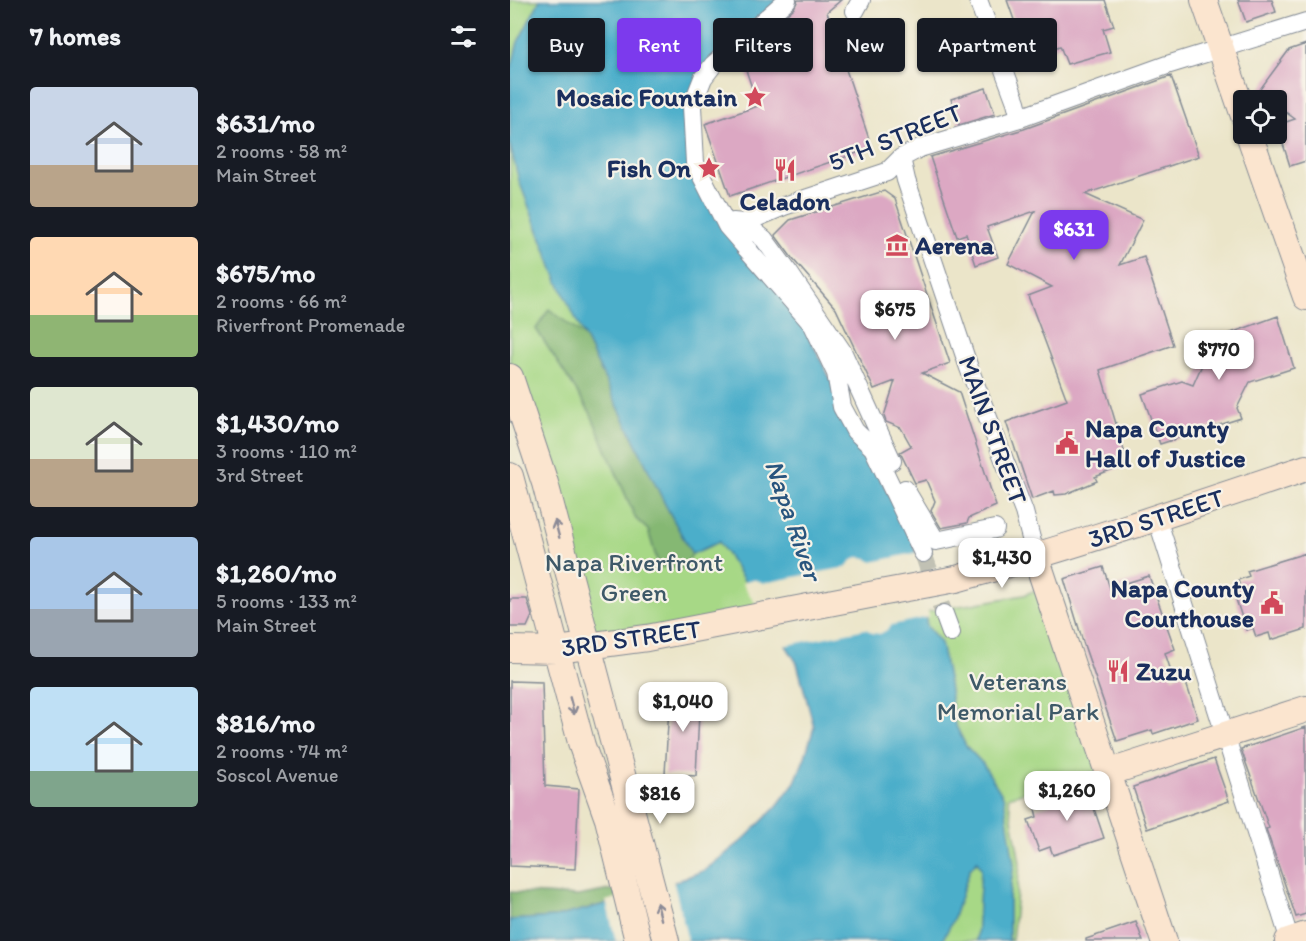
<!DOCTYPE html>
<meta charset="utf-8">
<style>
:root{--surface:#171b24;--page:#242831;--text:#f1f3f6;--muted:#9ea1a6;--accent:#7c3aed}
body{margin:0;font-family:Itim,sans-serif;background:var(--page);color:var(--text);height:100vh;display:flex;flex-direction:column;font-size:22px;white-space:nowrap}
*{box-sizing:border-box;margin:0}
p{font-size:20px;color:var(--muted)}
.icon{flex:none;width:33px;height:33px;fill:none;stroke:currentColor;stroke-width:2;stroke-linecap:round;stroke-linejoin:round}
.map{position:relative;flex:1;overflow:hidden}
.drawer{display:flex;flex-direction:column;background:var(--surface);width:510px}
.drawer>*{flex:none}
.banner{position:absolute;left:18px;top:18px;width:570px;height:54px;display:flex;gap:12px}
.buttons{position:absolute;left:723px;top:90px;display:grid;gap:12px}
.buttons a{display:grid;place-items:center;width:54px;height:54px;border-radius:6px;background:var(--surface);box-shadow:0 2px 4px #0004;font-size:30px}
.price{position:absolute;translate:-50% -51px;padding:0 14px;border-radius:12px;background:#fff;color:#222;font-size:20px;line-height:39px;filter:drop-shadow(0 2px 3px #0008)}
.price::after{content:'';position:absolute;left:50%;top:36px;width:18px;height:14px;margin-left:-9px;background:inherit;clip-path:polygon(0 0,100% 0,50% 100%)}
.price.current{background:var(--accent);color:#fff}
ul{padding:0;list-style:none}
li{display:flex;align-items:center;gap:18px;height:150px;padding:0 30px}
li span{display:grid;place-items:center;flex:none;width:168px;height:120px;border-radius:6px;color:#555}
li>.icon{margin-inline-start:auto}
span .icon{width:72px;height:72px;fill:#fffc;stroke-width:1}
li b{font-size:26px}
h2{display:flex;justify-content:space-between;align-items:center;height:72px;padding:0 30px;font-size:26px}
.pill{padding:0 21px;border-radius:6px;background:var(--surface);box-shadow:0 2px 4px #0004;font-size:21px;line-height:54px}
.pill.current{background:var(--accent);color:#fff}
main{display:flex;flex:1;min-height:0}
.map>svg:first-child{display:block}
.green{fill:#a7d886;stroke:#618472;stroke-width:1.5}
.forest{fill:#85b873;stroke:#507468;stroke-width:1.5}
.water{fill:#4baeca;stroke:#336e94;stroke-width:1.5}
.pier{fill:#ebe5c9}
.building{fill:#dca8c3}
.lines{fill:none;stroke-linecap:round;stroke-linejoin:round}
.street-tunnel{stroke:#c1c1b4;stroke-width:18;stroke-dasharray:18 9;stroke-linecap:butt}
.street-casing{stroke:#838a94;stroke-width:20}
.secondary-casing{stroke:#838a94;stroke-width:28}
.street{stroke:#fff;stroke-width:18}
.secondary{stroke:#fbe5cf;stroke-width:26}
.secondary-bridge-casing{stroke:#838a94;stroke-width:28;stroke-linecap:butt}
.secondary-bridge{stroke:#fbe5cf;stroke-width:26}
.oneway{stroke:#8b8a96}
.labels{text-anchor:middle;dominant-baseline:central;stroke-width:4.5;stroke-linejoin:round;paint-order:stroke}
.poi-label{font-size:26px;font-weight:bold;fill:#1b2f5e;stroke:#f7f3e8;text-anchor:end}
.street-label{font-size:26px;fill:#1b2f5e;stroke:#f7f3e8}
.park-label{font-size:26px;fill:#3e5968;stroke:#f7f3e8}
.water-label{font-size:27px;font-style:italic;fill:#29557e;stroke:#f7f3e8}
</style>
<main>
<section class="drawer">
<h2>7 homes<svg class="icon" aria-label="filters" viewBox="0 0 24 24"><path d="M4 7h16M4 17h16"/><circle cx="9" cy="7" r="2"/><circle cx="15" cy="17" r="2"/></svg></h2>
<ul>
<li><span style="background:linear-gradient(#c9d6e8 65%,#b9a48a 0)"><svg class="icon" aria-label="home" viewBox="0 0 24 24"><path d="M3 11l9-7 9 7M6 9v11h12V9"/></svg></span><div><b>$631/mo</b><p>2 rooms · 58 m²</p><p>Main Street</p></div></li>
<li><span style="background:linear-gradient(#ffd9b3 65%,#8fb573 0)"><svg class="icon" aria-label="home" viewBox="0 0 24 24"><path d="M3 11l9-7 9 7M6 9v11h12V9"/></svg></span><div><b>$675/mo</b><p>2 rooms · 66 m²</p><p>Riverfront Promenade</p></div></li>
<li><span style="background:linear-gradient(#dfe7d0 60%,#b9a48a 0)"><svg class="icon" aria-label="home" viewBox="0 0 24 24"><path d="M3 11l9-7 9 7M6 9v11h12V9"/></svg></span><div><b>$1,430/mo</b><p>3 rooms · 110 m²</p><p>3rd Street</p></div></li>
<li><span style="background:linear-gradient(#a9c7e8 60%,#9aa5b1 0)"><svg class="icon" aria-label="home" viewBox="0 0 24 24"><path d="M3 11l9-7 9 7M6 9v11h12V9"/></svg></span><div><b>$1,260/mo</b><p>5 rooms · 133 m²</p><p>Main Street</p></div></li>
<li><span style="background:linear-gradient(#bfe0f5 70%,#7fa58c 0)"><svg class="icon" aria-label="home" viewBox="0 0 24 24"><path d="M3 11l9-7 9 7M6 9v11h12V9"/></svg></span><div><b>$816/mo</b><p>2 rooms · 74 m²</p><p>Soscol Avenue</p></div></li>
</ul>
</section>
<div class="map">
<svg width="796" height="941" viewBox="0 0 796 941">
<rect width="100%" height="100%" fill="#f7f3e8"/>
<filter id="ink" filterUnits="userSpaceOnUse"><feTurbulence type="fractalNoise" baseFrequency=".0167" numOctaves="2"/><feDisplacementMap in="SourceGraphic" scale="12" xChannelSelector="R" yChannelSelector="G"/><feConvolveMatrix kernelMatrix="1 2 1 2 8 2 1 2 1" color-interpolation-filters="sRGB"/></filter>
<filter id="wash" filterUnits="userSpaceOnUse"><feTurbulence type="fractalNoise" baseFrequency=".008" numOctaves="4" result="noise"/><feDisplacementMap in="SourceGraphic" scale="24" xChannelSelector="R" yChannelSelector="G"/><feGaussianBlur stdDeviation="1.35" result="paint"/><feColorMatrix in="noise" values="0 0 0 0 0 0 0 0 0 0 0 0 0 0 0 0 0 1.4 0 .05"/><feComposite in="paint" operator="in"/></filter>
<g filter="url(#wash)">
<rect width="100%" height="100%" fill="#ebe5c9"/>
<path class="green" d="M0 0H30L8 42 0 74Z
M0 145C20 223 55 296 90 369 120 431 149 493 182 554L209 542 258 615 78 647 0 377Z
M535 586 595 769 498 797 510 863 502 941H499V896L504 864 473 764 456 746 444 722 439 684 431 643 417 626 415 612 514 595Z
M467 861 471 868 467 941H432L443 920 460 869Z"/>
<path class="forest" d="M39 309 74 336 155 504 182 554 174 568 149 567 138 530 126 519 80 412 26 329Z
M115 887 118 898 46 917 0 920V892L68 896Z"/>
<path class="water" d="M30 0H270L200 61 180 157 294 327 404 544 417 626 431 643 439 684 444 722 456 746 473 764 494 798 504 864 499 896V941H467L471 868 467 861 460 869 443 920 432 941H0V920L46 917 137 893 195 870 233 840 267 806 285 782 295 757 304 727 287 663 257 615 209 542 182 554 155 504 48 282 9 181 0 145V74L8 42Z"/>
<path class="pier" d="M409 552 419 617 382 625 377 630 370 634 362 633 356 629 273 646 232 583 239 580H246L253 583 337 567 340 562 347 557 357 558 362 562Z
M163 880 178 941H106L96 901 136 890Z"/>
<g id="blocks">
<path class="building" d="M288 0H331L317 12 362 148 220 196 195 124 248 106 231 55 284 8Z
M497 0H595L604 26 593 29 600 52 557 64 550 46 517 57Z
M728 0H762L766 12 736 22Z
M796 44V161L780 166 767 125 785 119 766 105V100H760L748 92 779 50Z
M661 76 689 156 575 194 633 220 610 265 634 257 663 345 590 370 618 464 585 477 587 481 556 494 545 495 544 491 522 499 496 422 557 400 518 296 542 287 498 264 525 211 477 227 488 257 466 265 456 234 447 237 420 157 514 129Z
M476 88 485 114 449 125 441 99Z
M374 191 385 199 440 363 412 373 449 392 486 506 459 518 457 523 431 528 421 511 425 501 416 480 405 483 390 452 401 446 391 428 376 422 374 416 385 381 364 389 326 309 282 258 265 235 280 220Z
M768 316 784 368 740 382 727 408 731 418 650 444 632 394 672 381 683 385 695 358 687 354 685 346Z
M796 553V629L761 640 759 633 746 637 743 628 736 630 723 590 730 588 728 580 739 576 737 571Z
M593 567 600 588 639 576 665 649 655 653 663 677 673 674 688 719 643 734 642 730 607 741 573 642 554 579Z
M0 599H17L22 616 17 627H0Z
M0 681 32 682 35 786 69 789 65 869 0 866Z
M160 690 190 692 186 776 155 774Z
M796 727V914L786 917 756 829 759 828 731 749Z
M704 759 719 801 637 829 623 787Z
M575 782 594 838 543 855 540 847 529 851 518 820 527 817 525 809 553 800 550 791Z
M626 922 633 941H576V939Z"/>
</g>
</g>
<g filter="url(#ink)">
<use href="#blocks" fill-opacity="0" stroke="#838a94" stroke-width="1.5"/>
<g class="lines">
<path class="street-tunnel" d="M413 553 434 614"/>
<g class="street-casing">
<path id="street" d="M277 0 203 65 193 78 182 106 185 163 217 226 303 325 326 373 332 407 345 431 363 448 413 553
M468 0 506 102 510 118
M345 11 351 0
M391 158 396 180 459 368 514 512 526 557
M223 222 234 223 254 239 279 273 332 351 382 461
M234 223 274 206 377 172 391 158 410 148 510 118 657 65 796 22
M395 489 426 541 485 529
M647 518 780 941
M434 614 441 633"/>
</g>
<g class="secondary-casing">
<path id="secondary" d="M694 0 734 116
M739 134 796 297
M0 377 35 483 156 941
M0 476 72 746 98 819 128 941
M526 557 654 941
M446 579C565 546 680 507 796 468
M0 649 47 650 137 638 370 593
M597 773 796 709
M778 941 796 935"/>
</g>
<use href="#street" class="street"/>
<use href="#secondary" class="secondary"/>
<g class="secondary-bridge-casing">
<path id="secondary-bridge" d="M370 593 446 579"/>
</g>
<use href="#secondary-bridge" class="secondary-bridge"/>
</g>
<defs><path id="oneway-shaft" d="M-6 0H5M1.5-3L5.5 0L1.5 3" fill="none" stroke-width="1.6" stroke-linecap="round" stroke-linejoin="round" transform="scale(1.5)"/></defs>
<g class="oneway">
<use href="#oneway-shaft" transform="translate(47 529) rotate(-105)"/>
<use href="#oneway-shaft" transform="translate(62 706) rotate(75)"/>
<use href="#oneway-shaft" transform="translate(149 911) rotate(-104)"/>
</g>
</g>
<defs>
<g id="sight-bare" transform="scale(1.8)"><path d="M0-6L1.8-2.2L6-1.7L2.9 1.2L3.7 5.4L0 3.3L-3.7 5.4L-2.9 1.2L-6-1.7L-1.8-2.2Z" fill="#d1495b" stroke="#f7f3e8" stroke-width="2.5" paint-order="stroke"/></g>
<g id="restaurant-bare" transform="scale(1.8)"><path d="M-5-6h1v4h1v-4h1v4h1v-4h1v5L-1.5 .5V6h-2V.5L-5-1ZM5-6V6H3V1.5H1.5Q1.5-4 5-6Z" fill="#d1495b" stroke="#f7f3e8" stroke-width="2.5" paint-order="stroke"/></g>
<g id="museum-bare" transform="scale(1.8)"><path d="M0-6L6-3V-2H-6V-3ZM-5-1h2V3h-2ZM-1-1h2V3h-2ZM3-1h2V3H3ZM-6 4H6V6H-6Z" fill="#d1495b" stroke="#f7f3e8" stroke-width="2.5" paint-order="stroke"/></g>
<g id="civic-bare" transform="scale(1.8)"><path d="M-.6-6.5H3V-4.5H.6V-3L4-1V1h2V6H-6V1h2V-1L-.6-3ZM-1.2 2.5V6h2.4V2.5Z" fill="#d1495b" stroke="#f7f3e8" stroke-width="2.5" paint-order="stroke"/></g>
</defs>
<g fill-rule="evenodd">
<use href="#sight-bare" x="245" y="97"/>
<use href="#sight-bare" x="199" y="168"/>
<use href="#restaurant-bare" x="275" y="170"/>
<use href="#museum-bare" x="387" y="245"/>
<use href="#civic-bare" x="557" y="443"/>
<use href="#civic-bare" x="762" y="603"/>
<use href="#restaurant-bare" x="608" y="671"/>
</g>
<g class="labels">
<g class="poi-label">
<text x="227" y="97">Mosaic Fountain</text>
<text x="181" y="168">Fish On</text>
<text x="275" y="201" text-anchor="middle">Celadon</text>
<text x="405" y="245" text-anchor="start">Aerena</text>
<text x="575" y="428" text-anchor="start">Napa County<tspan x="575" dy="30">Hall of Justice</tspan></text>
<text x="744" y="588">Napa County<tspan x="744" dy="30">Courthouse</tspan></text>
<text x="626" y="671" text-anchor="start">Zuzu</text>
</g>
<g class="street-label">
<text transform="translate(385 137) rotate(-22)">5TH STREET</text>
<text transform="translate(483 430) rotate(70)">MAIN STREET</text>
<text transform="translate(646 518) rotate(-18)">3RD STREET</text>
<text transform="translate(121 638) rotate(-8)">3RD STREET</text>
</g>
<g class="park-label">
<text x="124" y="562">Napa Riverfront<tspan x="124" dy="30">Green</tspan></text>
<text x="508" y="681">Veterans<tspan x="508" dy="30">Memorial Park</tspan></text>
</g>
<g class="water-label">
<text transform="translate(284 520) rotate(71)">Napa River</text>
</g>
</g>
</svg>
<div class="buttons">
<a><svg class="icon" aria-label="locate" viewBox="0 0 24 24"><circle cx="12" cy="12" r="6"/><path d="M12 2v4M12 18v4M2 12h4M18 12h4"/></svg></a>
</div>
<b class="price current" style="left:564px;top:261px">$631</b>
<b class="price" style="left:385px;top:341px">$675</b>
<b class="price" style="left:709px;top:381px">$770</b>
<b class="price" style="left:492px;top:589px">$1,430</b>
<b class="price" style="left:173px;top:733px">$1,040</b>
<b class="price" style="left:557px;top:822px">$1,260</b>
<b class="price" style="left:150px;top:825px">$816</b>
<div class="banner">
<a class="pill">Buy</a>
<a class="pill current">Rent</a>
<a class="pill">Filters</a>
<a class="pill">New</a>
<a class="pill">Apartment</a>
</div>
</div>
</main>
